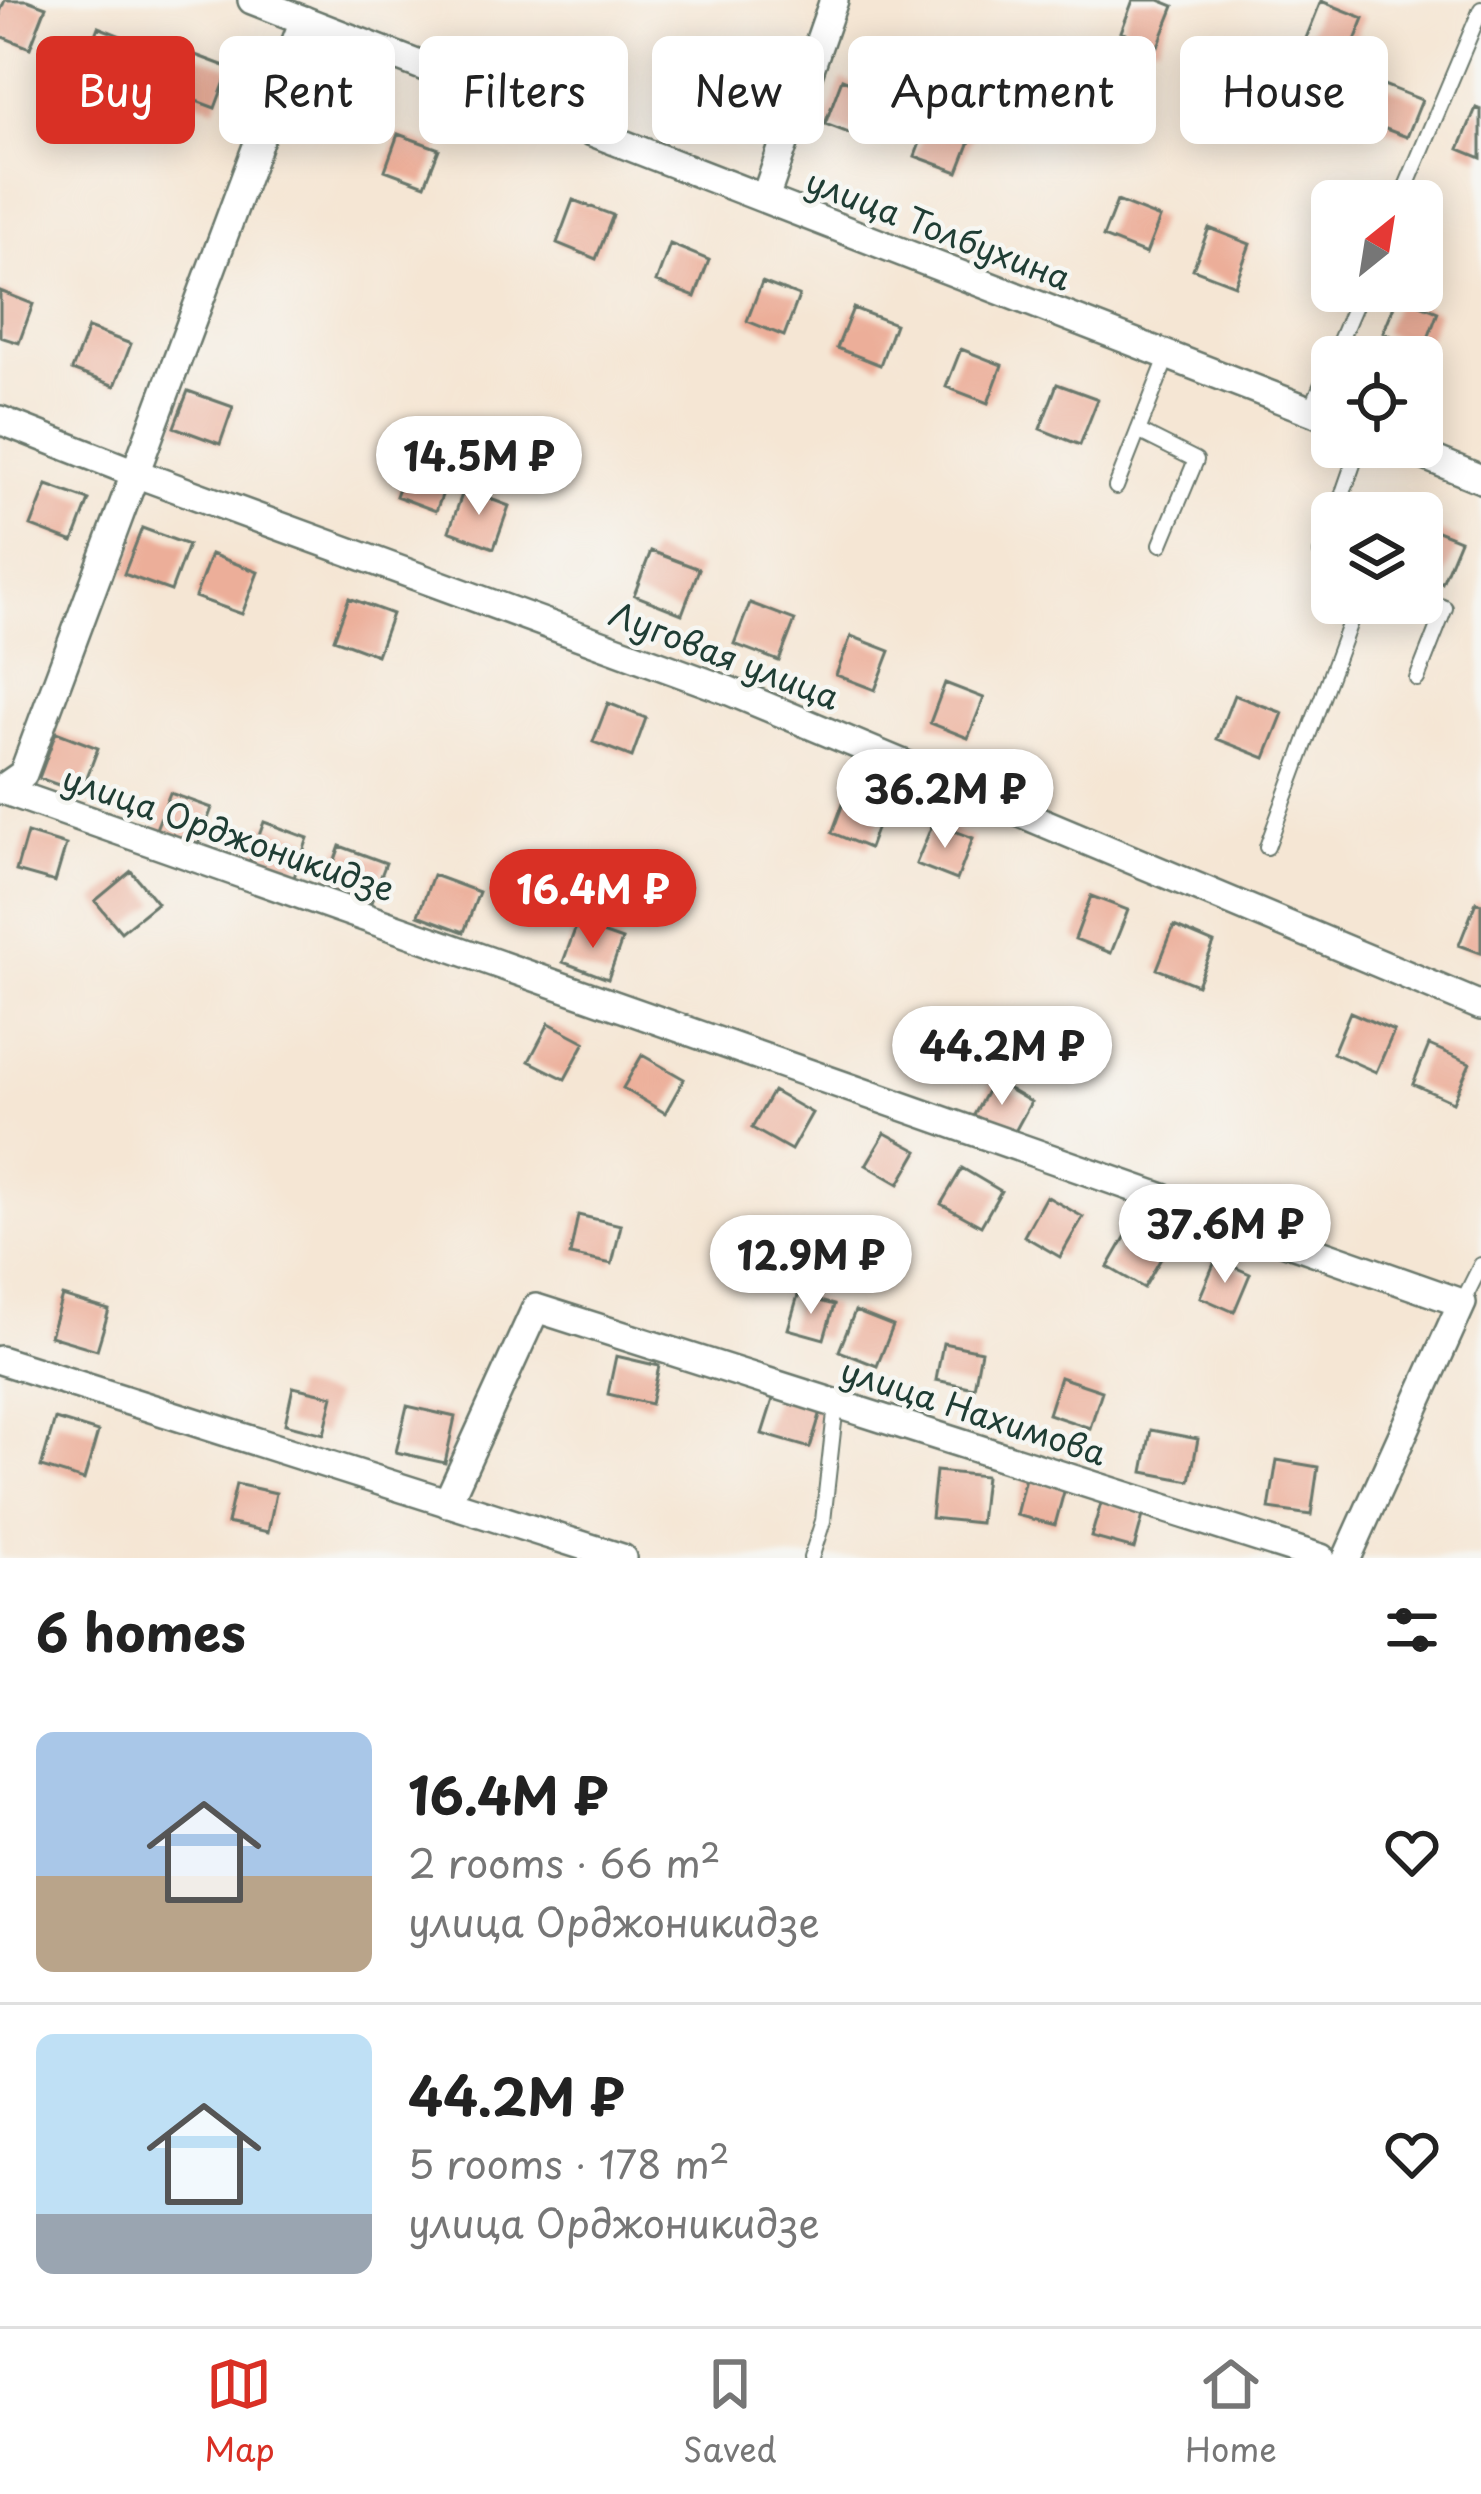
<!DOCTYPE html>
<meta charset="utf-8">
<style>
:root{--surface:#fff;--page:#f2f2f2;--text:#222;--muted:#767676;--line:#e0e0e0;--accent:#d93025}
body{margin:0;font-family:"Playpen Sans",sans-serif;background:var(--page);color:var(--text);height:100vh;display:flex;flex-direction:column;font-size:45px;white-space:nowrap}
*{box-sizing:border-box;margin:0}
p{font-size:39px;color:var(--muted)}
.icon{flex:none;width:66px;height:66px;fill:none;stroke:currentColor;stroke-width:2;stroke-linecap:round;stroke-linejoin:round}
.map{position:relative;height:1558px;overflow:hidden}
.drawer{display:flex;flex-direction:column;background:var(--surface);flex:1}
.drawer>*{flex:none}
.hud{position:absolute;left:36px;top:36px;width:1410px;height:108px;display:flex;gap:24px}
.needle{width:78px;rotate:30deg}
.buttons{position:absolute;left:1311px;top:180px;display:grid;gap:24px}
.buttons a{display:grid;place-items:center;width:132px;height:132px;border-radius:18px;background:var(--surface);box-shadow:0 6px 30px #0003;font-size:60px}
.price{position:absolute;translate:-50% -102px;padding:0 27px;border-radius:42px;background:#fff;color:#222;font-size:39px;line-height:78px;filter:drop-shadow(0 3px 6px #0008)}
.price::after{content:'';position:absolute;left:50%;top:72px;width:36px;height:27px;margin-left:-18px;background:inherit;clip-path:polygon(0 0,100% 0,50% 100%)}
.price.selected{background:var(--accent);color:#fff}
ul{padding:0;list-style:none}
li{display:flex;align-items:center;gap:36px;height:300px;padding:0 36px}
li+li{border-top:3px solid var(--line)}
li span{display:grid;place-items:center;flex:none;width:336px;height:240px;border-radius:18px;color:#555}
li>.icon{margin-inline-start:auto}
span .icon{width:144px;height:144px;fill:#fffc;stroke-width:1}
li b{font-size:51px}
h2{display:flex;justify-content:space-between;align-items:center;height:144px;padding:0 36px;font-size:51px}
.chip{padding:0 42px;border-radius:18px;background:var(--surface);box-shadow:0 6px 30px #0003;font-size:42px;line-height:108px}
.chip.selected{background:var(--accent);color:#fff}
.dock{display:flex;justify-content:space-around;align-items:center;height:168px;border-top:3px solid var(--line);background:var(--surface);font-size:33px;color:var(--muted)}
.dock a{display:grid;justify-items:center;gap:6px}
.dock .selected{color:var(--accent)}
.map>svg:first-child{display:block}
.building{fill:#ecae99}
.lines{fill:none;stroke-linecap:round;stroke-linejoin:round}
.service-casing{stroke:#6a786c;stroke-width:18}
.minor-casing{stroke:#6a786c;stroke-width:32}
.service{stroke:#fff;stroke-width:14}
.minor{stroke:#fff;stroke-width:27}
.labels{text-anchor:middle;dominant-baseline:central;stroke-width:9;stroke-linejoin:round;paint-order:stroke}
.street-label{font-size:33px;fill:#1f3d34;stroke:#f6f6f2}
</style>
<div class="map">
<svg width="1481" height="1558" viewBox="0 0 1481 1558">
<rect width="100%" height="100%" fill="#f6f6f2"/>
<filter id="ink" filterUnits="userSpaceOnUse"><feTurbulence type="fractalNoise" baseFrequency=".00833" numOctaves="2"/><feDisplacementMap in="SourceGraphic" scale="24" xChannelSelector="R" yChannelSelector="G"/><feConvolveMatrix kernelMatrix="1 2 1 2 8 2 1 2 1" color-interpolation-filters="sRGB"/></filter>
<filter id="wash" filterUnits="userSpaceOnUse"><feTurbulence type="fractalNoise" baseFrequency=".004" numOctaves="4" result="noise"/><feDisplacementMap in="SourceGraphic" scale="48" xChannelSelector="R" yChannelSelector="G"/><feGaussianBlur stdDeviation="2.7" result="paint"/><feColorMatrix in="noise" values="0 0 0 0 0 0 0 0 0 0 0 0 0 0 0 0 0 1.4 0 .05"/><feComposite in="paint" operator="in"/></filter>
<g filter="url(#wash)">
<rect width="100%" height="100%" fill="#f5e6d4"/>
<g id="blocks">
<path class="building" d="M5 0H27L46 7 30 48 0 36V12Z
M1133 0H1159L1174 6 1158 46 1121 32Z
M1321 1 1364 18 1348 58 1305 41Z
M98 27 134 41 118 81 82 68Z
M752 41 793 57 777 98 736 82Z
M190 53 230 68 215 108 175 93Z
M842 79 884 95 867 140 825 124Z
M1381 84 1422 100 1407 137 1367 122Z
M1476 108 1481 110V158L1459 149Z
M931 114 974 131 958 172 915 156Z
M398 134 439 149 425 185 385 170Z
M573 200 613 215 596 259 557 243Z
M1117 201 1160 218 1146 254 1103 237Z
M1209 228 1250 244 1235 285 1193 269Z
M670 244 709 260 695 297 656 282Z
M762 282 799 296 784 336 747 321Z
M0 291 33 304 19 343 0 337Z
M1398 296 1438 312 1424 349 1383 333Z
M853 308 895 324 880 365 837 348Z
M88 328 131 344 115 386 72 370Z
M961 349 1002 365 988 403 946 387Z
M1057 384 1098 399 1080 445 1040 429Z
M188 391 233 407 220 444 174 427Z
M410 457 451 472 436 511 396 496Z
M47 485 89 500 73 542 31 526Z
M464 489 509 506 494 548 449 531Z
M1425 526 1460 540 1442 583 1422 575V533Z
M142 528 188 545 171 591 124 574Z
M651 551 699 569 682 614 634 595Z
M211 554 258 572 242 614 195 597Z
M349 598 392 614 377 655 334 639Z
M750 603 795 620 779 661 734 644Z
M851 636 890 651 875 690 836 675Z
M945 683 984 698 968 738 930 723Z
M1234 695 1283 713 1265 758 1217 739Z
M608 703 646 718 632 757 593 742Z
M56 732 98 748 81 793 39 778Z
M849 787 886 802 869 848 832 833Z
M170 793 212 808 198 845 156 829Z
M264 822 308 838 293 880 249 863Z
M933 823 973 838 957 880 916 864Z
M27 833 66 845 55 882 16 871Z
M340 846 386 863 370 905 325 888Z
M131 871 157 903 121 932 95 901Z
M433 875 479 892 464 932 418 915Z
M1091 896 1128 910 1111 953 1075 939Z
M1476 902 1481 904V953L1459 945Z
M577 924 622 940 608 979 563 962Z
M1174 926 1214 943 1197 985 1157 969Z
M1350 1012 1394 1031 1376 1072 1333 1053Z
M549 1023 585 1042 565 1079 529 1061Z
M1429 1045 1470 1063 1453 1102 1413 1084Z
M642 1055 684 1079 665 1113 623 1088Z
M993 1080 1031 1102 1012 1137 974 1115Z
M773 1091 812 1113 791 1150 752 1128Z
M885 1133 918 1151 899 1184 866 1165Z
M962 1168 1001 1191 981 1226 941 1204Z
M1046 1196 1083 1217 1060 1257 1024 1236Z
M578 1215 621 1225 612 1264 570 1255Z
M1131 1227 1167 1248 1144 1288 1108 1267Z
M1216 1259 1250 1274 1234 1312 1200 1297Z
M798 1295 834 1305 824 1339 788 1329Z
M62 1296 109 1310 97 1350 50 1336Z
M855 1311 893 1326 877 1366 839 1351Z
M943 1343 981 1351 974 1388 936 1380Z
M616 1356 659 1366 651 1404 608 1394Z
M1060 1377 1102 1391 1090 1428 1048 1414Z
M293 1387 333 1396 324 1434 285 1424Z
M776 1390 823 1405 810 1448 762 1434Z
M407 1406 455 1417 445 1463 396 1452Z
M55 1419 98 1432 84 1480 41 1467Z
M1151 1430 1198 1439 1190 1481 1143 1472Z
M1277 1460 1318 1467 1311 1515 1269 1509Z
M936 1471 985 1476 980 1523 931 1518Z
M1025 1478 1065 1488 1055 1525 1016 1515Z
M236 1484 276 1493 268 1532 227 1523Z
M1102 1500 1144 1512 1134 1549 1091 1537Z"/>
</g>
</g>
<g filter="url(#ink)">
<use href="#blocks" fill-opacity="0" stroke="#6a786c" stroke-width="3"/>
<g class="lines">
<g class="service-casing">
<path id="service" d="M1400 201 1481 9
M1333 357 1361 291
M1311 410 1332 360
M1138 431 1196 460 1161 544
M1116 487 1168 355
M1336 513 1359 447
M1332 524 1321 553 1332 558
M1417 679 1445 608 1422 598
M1267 847 1357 603
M1462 1303 1481 1265
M811 1558 823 1521 836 1404"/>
</g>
<g class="minor-casing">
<path id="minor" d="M252 0 1332 419
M765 198 834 0
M0 420 135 473 727 690 1481 1006
M1403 447 1481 479
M0 789 1462 1303 1347 1558
M0 790 23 774 304 20
M0 1360 622 1558
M447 1503 536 1308 1321 1558"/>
</g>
<use href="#service" class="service"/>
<use href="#minor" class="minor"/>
</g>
</g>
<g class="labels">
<g class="street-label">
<text transform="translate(939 228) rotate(21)">улица Толбухина</text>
<text transform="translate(725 654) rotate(21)">Луговая улица</text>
<text transform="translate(229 832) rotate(19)">улица Орджоникидзе</text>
<text transform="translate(974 1410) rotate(18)">улица Нахимова</text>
</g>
</g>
</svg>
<div class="buttons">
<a><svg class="needle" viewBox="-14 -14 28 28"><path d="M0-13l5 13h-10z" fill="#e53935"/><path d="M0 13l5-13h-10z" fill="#767676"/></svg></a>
<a><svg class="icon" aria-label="locate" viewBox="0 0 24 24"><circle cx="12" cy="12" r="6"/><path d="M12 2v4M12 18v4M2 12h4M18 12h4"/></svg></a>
<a><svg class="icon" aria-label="layers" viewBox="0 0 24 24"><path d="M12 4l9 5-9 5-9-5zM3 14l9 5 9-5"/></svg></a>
</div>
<b class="price" style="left:479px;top:518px">14.5M ₽</b>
<b class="price" style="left:945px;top:851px">36.2M ₽</b>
<b class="price selected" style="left:593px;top:951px">16.4M ₽</b>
<b class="price" style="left:1002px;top:1108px">44.2M ₽</b>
<b class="price" style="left:1225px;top:1286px">37.6M ₽</b>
<b class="price" style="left:811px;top:1317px">12.9M ₽</b>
<div class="hud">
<a class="chip selected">Buy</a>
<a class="chip">Rent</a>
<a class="chip">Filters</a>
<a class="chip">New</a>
<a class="chip">Apartment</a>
<a class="chip">House</a>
</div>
</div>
<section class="drawer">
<h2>6 homes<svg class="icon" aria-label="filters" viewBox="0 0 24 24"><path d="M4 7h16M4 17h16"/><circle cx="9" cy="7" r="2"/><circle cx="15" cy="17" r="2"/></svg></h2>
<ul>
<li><span style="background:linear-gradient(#a9c7e8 60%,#b9a48a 0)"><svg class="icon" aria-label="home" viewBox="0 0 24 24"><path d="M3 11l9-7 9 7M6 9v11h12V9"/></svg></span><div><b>16.4M ₽</b><p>2 rooms · 66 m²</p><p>улица Орджоникидзе</p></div><svg class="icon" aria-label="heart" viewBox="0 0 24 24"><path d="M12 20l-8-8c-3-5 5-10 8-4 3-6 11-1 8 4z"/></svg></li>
<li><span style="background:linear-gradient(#bfe0f5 75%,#9aa5b1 0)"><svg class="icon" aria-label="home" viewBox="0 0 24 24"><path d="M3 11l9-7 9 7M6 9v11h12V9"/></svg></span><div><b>44.2M ₽</b><p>5 rooms · 178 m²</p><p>улица Орджоникидзе</p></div><svg class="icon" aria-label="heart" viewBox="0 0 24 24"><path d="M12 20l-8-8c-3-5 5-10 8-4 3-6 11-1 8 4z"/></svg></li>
</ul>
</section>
<nav class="dock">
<a class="selected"><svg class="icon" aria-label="map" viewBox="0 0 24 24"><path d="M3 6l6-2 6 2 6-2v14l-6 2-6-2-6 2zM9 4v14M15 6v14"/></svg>Map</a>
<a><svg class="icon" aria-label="saved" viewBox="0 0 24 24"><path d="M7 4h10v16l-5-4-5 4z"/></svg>Saved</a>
<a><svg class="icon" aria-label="home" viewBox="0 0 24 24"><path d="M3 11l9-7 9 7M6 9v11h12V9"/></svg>Home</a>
</nav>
